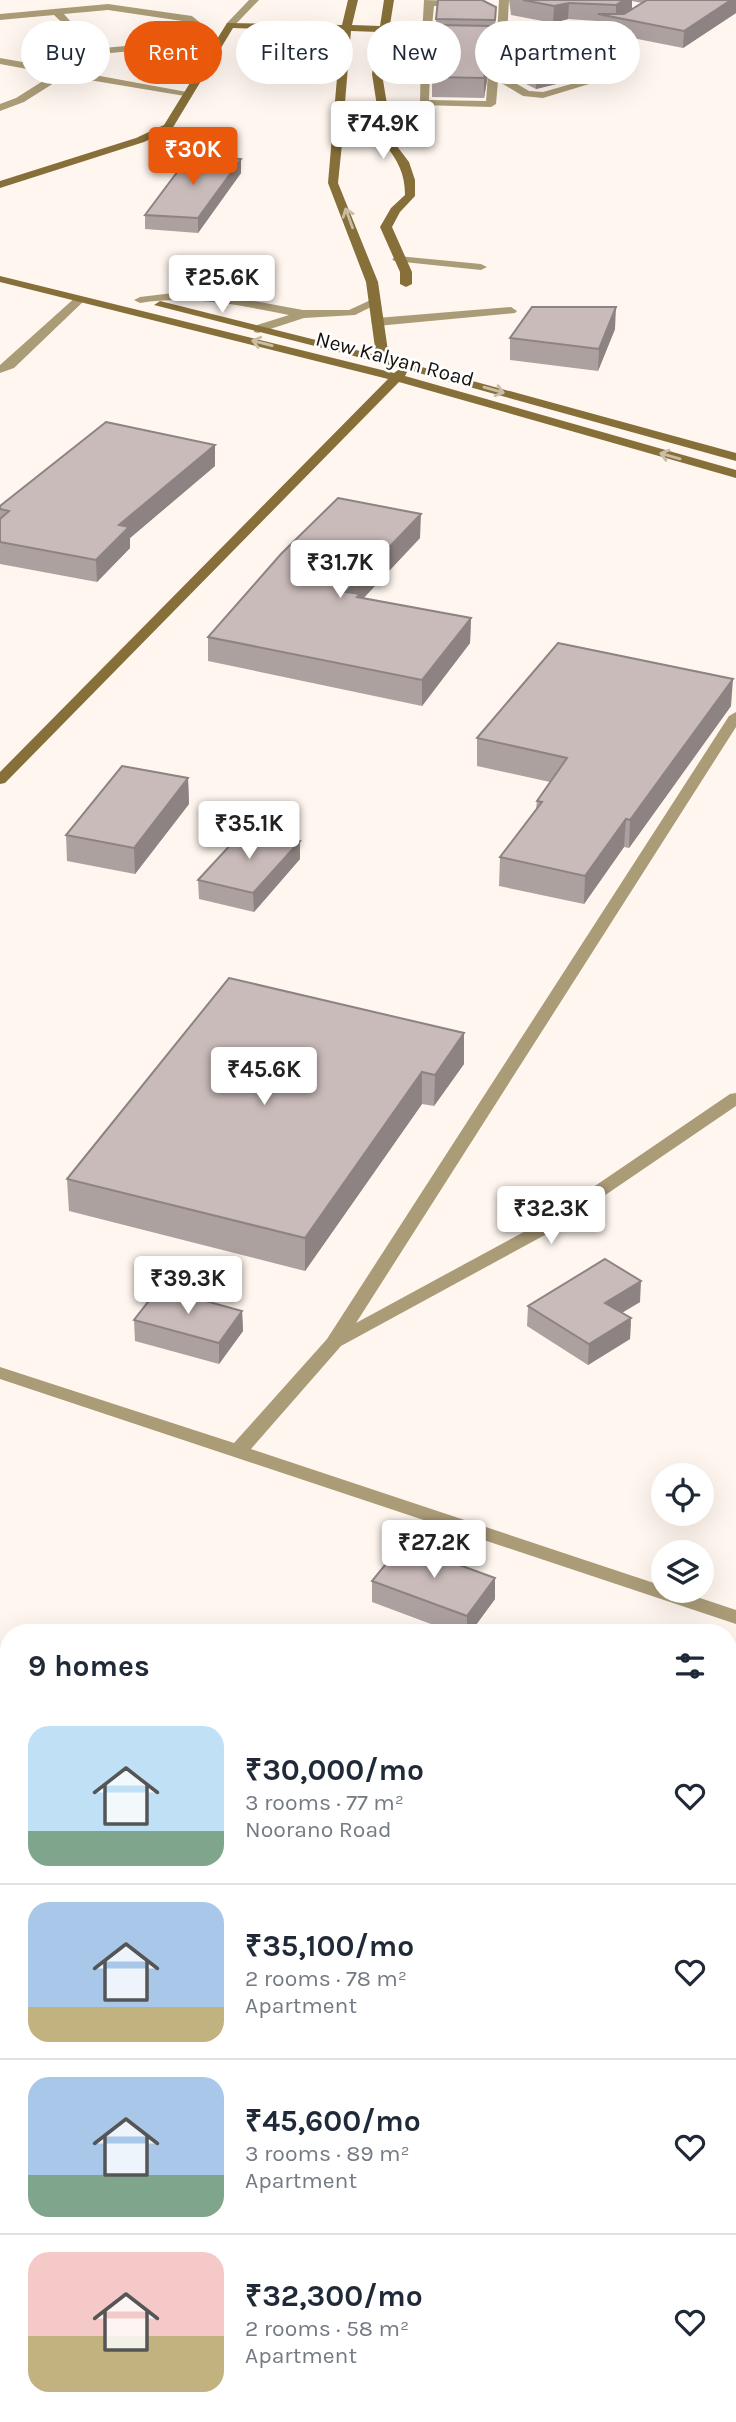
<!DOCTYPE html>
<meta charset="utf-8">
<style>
:root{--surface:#fff;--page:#f6f6f7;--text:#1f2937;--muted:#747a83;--line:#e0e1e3;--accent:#ea580c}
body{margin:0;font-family:Karla,sans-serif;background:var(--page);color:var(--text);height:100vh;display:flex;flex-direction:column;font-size:26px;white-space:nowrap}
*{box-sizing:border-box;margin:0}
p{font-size:23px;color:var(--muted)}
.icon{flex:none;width:38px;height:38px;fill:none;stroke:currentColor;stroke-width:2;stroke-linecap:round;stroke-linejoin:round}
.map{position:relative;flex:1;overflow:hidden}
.panel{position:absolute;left:0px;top:1624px;width:737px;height:798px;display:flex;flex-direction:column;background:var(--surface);border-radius:28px 28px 0 0;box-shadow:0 7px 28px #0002}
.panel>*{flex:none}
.hud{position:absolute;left:21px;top:21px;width:695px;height:63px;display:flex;gap:14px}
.fabs{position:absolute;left:651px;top:1463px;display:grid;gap:14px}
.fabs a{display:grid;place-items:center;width:63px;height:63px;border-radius:50%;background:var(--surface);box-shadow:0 7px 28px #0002;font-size:35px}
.price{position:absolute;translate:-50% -60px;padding:0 16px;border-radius:7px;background:#fff;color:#222;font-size:23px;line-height:46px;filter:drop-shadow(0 2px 4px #0008)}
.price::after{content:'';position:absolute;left:50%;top:42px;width:21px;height:16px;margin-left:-10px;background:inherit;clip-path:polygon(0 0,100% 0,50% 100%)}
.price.on{background:var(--accent);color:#fff}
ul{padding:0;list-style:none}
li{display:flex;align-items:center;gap:21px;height:175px;padding:0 28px}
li+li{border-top:2px solid var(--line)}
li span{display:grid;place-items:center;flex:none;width:196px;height:140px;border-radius:21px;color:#555}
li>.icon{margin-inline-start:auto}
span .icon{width:84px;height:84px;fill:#fffc;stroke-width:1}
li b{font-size:30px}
h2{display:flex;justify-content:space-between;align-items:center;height:84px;padding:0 28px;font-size:30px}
.tag{padding:0 24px;border-radius:32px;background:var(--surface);box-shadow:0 7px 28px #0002;font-size:24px;line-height:63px}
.tag.on{background:var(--accent);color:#fff}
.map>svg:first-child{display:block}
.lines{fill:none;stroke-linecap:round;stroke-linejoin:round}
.lane{fill:#ab9c78;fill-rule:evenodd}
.street{fill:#ab9c78;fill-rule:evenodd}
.secondary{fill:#866f38;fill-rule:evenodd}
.wall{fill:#ada1a0;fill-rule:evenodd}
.shaded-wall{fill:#8d8382}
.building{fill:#c9bbba;stroke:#8d8382;stroke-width:2}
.oneway{stroke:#c9bea5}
.labels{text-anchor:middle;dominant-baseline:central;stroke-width:5;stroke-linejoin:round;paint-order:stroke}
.far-street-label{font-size:21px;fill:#161210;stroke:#fff}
</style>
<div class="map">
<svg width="736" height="2422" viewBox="0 0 736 2422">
<rect width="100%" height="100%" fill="#fff6ef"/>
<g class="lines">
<path class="lane" d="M77 296 87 298 14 368 0 373V365Z
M511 307 517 311 515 313 377 326 371 322 377 318Z"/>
<path class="street" d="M249 0H259L233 27H227V23Z
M424 0 461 1 466 4 461 7 434 6 431 36 497 37 499 0H509L507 36 568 22 624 24V28L620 29 568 28 506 42 498 73 529 91 543 92 617 71 622 74 543 98 523 96 498 81 496 104 491 107 420 105 421 42 383 41 378 38 383 35 422 36ZM431 42 496 43 488 74 486 101 429 100Z
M108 4 192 16 203 25 174 47 100 54 73 71 187 92 192 95 191 97 65 76 24 102 0 111V104L16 98 54 74 0 64V58L62 69 94 49 167 42 192 25 189 22 108 10 64 14 77 29 72 32 54 15 0 20V14Z
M398 256 481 264 487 267 481 270 394 261 392 259Z
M181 292 221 295 303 310H349L375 298 381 302 355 315 304 318 258 333 254 332V326L289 315C239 305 191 295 140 303L134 300 140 297Z
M736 712V727L356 1323 542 1222 730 1094 736 1093V1106L554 1230 341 1346 251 1449 663 1586V1591H679L736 1610V1624L0 1379V1367L234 1443 327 1339 729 716Z"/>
<path class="secondary" d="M348 0H358L352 25 380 26 384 0H394L382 74 393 141 409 162 415 180V196L400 212 392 227 412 272V284L406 287 400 284V272L380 227 391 208 405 195C405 174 398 161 385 144H342L338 183 378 282 389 358 736 453V461L408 370 405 376 736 470V478L399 382 5 783 0 784V772L388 379 0 282V276L394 373 401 368 154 305 160 301 376 355 366 282 328 183 341 31 233 28 172 129 144 142 0 188V181L136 138 164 125 227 23 342 25ZM351 31 379 32 372 74 382 138H342Z"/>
</g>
<path class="wall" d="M509 0H736V13L683 48 597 31V21L568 19 553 23 511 15ZM632 1 642 3 632 10Z
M496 7 495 34H493V46L484 98 432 97V77L436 19Z
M558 48 601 58V73L536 89 510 76V64L503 65V51Z
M241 159V173L198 233 145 229V215Z
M615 329 598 371 510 360V338Z
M215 466 130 538V548L97 582 0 564V506Z
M420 538 363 598 471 618 470 643 422 706 208 661V637Z
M731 706 629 848 624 847 584 904 499 886 500 857 536 809 537 801 550 782 477 766V738Z
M188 778 189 804 135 874 67 861 66 835Z
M300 859 254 912 199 899 198 880Z
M464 1033V1064L434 1106 422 1104 305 1271 69 1211 67 1179Z
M640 1302 622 1313 631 1318 630 1339 588 1365 527 1326 528 1306Z
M242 1311 243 1331 219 1364 135 1341 134 1320Z
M495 1578V1599L470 1633H455L372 1602V1581Z"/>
<path class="shaded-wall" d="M624 0H632V12L616 18V5Z
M731 0H736V13L683 48 684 31Z
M569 3 568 19 553 23 554 6Z
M493 26V46L484 98V78Z
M558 37V52L510 61V64L503 65V51Z
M601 58V73L536 89V74Z
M241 159V173L198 233V218Z
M616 307 615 329 598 371 599 349Z
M215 445V466L130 538V548L97 582 96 560 119 525Z
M421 514 420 538 360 602 346 592Z
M471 618 470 643 422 706V680Z
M733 679 731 706 629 848 630 820Z
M188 778 189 804 135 874 134 848Z
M626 819 624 847 584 904 585 876Z
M300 841V859L254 912 253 893Z
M464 1033V1064L434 1106 435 1075Z
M422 1072V1104L305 1271V1238Z
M641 1281 640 1302 604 1323 605 1303Z
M242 1311 243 1331 219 1364V1343Z
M631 1318 630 1339 588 1365 589 1344Z
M495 1578V1599L470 1633H467V1616Z
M259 2413H292L285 2422H251Z"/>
<path class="building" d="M438 0H482L496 7 495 20 436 19Z
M523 0H624L616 5 569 3 554 6Z
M647 0H731L684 31 598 14H624Z
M436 25 493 26 484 78 432 77Z
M532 25 558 37 503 51 508 30Z
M572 44 601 58 536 74 510 61Z
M190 155 241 159 198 218 145 215Z
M532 307H616L599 349 510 338Z
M106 422 215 445 119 525 129 527 96 560 0 542V519L9 511 0 509V506Z
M338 498 421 514 346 592 360 594 357 597 471 618 422 680 208 637 281 554Z
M558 643 733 679 630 820 626 819 585 876 500 857 542 802 537 801 567 758 477 738Z
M122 766 188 778 134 848 66 835Z
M246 828 300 841 253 893 198 880Z
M229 978 464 1033 435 1075 422 1072 305 1238 67 1179Z
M605 1259 641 1281 605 1303 631 1318 589 1344 528 1306Z
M159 1288 242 1311 219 1343 134 1320Z
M402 1544 495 1578 467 1616 372 1581Z
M38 2413H259L251 2422H30Z"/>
<defs><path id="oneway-shaft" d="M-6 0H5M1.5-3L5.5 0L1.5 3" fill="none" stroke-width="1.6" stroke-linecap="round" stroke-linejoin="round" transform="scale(1.75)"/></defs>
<g class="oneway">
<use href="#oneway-shaft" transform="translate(349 218) rotate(-110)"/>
<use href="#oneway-shaft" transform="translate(262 343) rotate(-166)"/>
<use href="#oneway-shaft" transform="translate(494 390) rotate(16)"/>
<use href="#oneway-shaft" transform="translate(670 456) rotate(-164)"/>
</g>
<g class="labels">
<g class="far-street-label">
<text transform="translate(395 359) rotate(15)">New Kalyan Road</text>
</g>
</g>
</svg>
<div class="fabs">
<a><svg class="icon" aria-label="locate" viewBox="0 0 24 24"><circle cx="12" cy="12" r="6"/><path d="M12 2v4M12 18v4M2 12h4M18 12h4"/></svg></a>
<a><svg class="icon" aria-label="layers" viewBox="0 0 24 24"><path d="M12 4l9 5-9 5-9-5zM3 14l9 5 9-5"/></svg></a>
</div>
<b class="price" style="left:383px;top:161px">₹74.9K</b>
<b class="price on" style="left:193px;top:187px">₹30K</b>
<b class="price" style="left:222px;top:315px">₹25.6K</b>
<b class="price" style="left:340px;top:600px">₹31.7K</b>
<b class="price" style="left:249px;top:861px">₹35.1K</b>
<b class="price" style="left:264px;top:1107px">₹45.6K</b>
<b class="price" style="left:551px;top:1246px">₹32.3K</b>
<b class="price" style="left:188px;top:1316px">₹39.3K</b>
<b class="price" style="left:434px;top:1580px">₹27.2K</b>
<div class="hud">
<a class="tag">Buy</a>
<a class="tag on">Rent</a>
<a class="tag">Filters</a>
<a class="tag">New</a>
<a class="tag">Apartment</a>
</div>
<section class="panel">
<h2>9 homes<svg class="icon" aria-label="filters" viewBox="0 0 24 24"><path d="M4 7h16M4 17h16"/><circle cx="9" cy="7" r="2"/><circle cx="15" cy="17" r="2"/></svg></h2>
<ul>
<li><span style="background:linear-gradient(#bfe0f5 75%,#7fa58c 0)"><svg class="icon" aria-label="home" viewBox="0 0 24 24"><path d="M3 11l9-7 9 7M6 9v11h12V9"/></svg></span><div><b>₹30,000/mo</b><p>3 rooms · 77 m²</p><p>Noorano Road</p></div><svg class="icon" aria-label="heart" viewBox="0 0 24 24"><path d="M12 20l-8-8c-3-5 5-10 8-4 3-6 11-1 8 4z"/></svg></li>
<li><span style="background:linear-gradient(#a9c7e8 75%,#c2b280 0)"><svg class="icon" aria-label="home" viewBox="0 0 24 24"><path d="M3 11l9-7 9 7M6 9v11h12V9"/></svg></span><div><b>₹35,100/mo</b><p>2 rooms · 78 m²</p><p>Apartment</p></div><svg class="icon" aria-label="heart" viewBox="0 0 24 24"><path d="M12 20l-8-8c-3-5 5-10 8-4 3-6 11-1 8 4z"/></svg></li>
<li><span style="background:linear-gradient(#a9c7e8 70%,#7fa58c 0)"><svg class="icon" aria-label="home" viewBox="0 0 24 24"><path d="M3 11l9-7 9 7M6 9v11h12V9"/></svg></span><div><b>₹45,600/mo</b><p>3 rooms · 89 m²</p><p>Apartment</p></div><svg class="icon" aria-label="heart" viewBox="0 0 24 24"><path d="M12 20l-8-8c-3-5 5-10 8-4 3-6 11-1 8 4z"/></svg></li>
<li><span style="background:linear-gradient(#f6c9c9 60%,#c2b280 0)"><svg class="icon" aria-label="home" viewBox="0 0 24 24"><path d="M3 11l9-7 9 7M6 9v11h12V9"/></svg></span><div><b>₹32,300/mo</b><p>2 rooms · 58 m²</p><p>Apartment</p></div><svg class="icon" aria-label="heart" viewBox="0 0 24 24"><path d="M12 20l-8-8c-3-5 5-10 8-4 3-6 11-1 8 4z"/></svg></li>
</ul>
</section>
</div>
